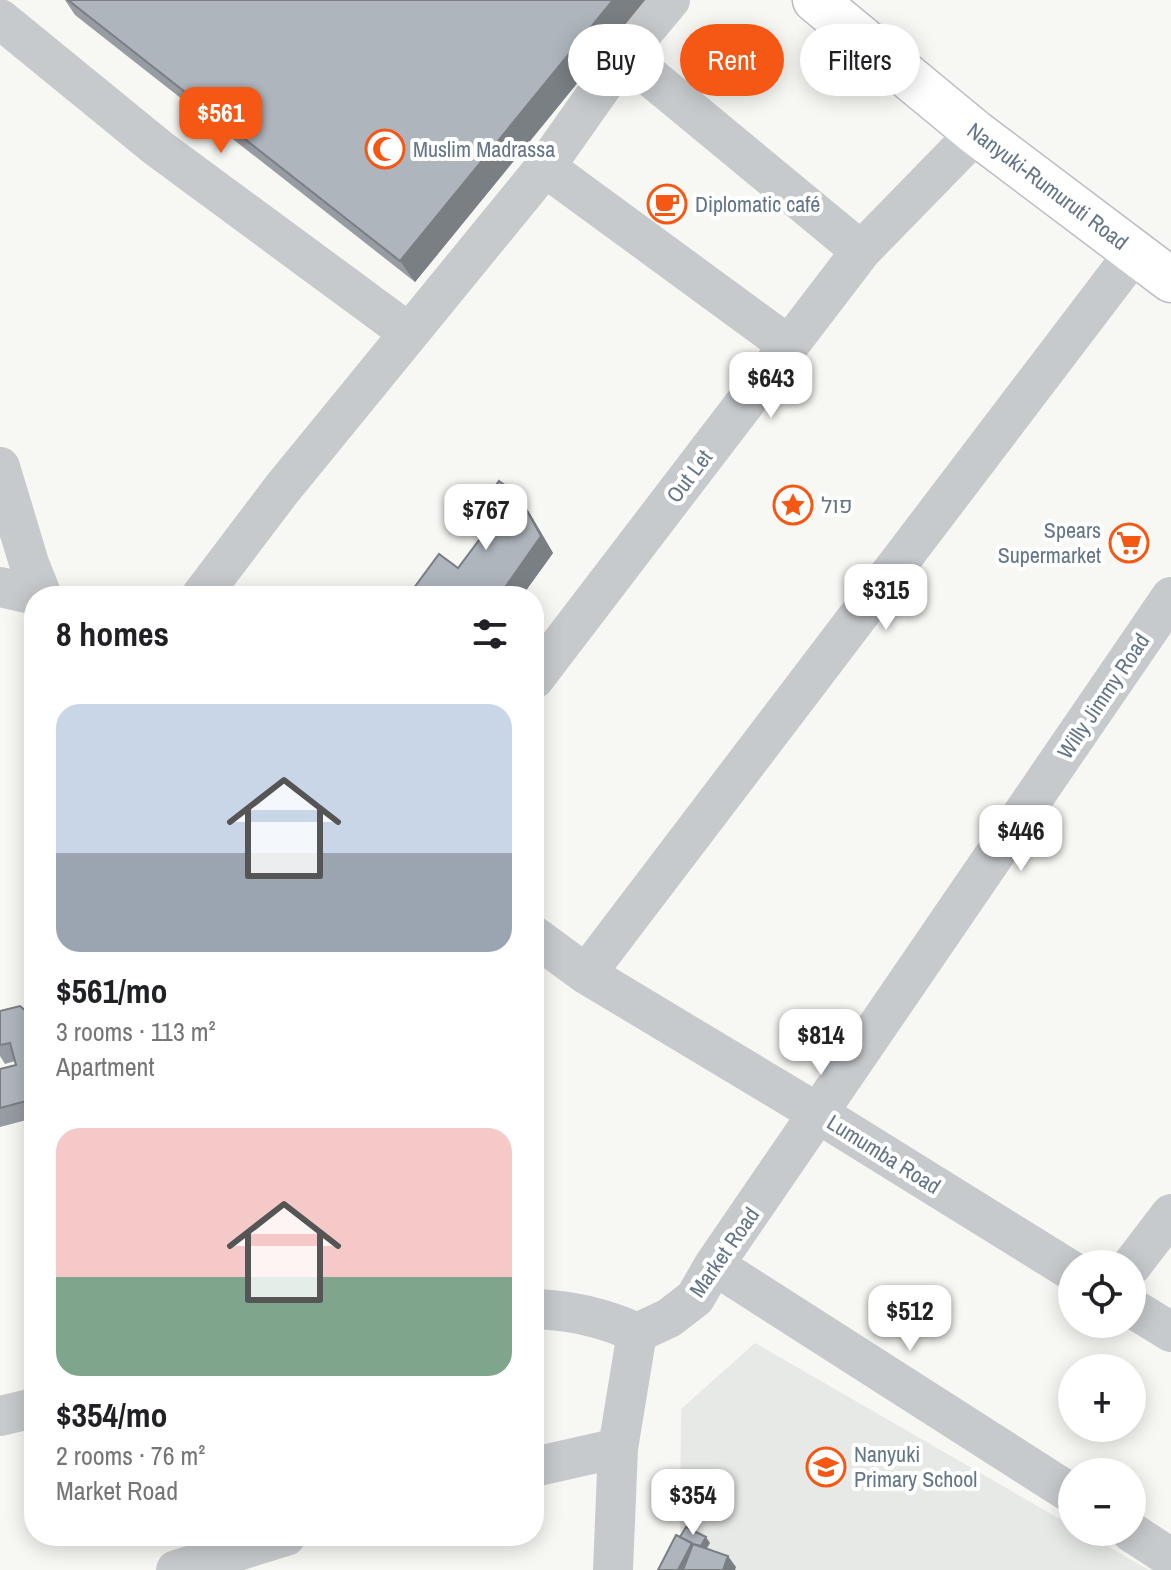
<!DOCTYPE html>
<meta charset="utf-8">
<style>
:root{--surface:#fff;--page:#f6f6f6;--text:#202124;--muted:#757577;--accent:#f55715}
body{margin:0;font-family:"Archivo Narrow",Heebo,sans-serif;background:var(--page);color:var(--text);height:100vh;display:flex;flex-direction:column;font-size:30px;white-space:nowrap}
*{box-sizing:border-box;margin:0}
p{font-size:26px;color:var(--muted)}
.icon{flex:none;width:44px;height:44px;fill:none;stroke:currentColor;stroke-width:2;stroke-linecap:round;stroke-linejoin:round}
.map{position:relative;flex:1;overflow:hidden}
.details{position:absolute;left:24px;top:586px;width:520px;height:960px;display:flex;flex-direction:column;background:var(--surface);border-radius:32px;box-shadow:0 4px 20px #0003}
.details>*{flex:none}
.guide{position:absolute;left:568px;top:24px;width:482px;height:72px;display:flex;gap:16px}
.tools{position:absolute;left:1058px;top:1250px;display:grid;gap:16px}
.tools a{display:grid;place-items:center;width:88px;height:88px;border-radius:50%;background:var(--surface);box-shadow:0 4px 20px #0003;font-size:40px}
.price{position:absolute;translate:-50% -68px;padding:0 18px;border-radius:16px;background:#fff;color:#222;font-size:26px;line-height:52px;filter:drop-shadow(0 2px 4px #0008)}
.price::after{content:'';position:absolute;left:50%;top:48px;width:24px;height:18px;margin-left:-12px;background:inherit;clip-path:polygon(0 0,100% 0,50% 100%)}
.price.on{background:var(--accent);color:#fff}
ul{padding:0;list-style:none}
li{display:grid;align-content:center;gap:16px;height:424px;padding:0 32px}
li span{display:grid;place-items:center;height:248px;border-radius:24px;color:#555}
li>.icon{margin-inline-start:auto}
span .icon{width:144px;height:144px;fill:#fffc;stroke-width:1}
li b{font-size:34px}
h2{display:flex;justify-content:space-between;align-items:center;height:96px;padding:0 32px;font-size:34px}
.tag{padding:0 28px;border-radius:36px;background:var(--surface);box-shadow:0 4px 20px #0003;font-size:28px;line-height:72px}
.tag.on{background:var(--accent);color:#fff}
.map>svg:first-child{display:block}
.built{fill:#e7e9e6}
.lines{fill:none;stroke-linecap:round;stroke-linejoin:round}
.major-casing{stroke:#b9bdc1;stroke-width:47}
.minor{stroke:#c6cacd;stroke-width:40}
.major{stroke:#fff;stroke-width:44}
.wall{fill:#969ca2}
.shaded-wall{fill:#7a7f84}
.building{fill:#aeb5bc;stroke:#7a7f84;stroke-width:2}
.labels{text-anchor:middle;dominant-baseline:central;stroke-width:8;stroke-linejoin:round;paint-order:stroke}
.poi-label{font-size:22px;fill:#637587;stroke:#fff;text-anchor:start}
.street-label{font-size:22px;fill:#637587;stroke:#fff}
</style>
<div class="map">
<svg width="1171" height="1570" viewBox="0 0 1171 1570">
<rect width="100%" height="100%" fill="#f7f7f3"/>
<path class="built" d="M755 1343 1072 1526V1532H1083L1149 1570H680L681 1409Z"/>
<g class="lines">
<g class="major-casing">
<path id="major" d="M815 0 976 133 1171 280"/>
</g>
<path class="minor" d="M0 19 158 148 409 333
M624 55 861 251
M545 167 788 345
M0 467 29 563 42 596
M0 587 40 596
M201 596 282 489 545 167 624 55 670 0
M534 679 861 251 976 133
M534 936 586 974 819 1114 1072 1271
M586 974 1135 252
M714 1265 1072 1494
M1132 1265 1171 1214
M1132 1308 1171 1332
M534 1309C571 1310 603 1317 637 1333
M0 1416 34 1408
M534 1467 618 1448
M1131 1532 1171 1558
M176 1570 286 1536
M613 1570 618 1448 637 1333 669 1318 695 1298 714 1265 1171 597"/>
<use href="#major" class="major"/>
</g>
<path class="wall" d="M65 0H645L415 282 75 15Z
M529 512 553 553 522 596H408L458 568 487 529 476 513Z
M0 1011 34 1018V1118L0 1127V1069L16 1065 15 1061 5 1064 0 1056Z"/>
<path class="shaded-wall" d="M613 0H645L415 282 400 261Z
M518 495 529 512 553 553 522 596H499Z
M706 1537 710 1543 704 1553 700 1548Z
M692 1543 700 1554 692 1570H678Z
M728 1556 736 1567 735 1570H723Z"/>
<path class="building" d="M68 0H613L400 261Z
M499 481 518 495 541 536 499 596H408L439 554 458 568 491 524 476 513Z
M20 1006 34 1018V1099L0 1108V1069L16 1065 10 1043 0 1045V1011Z
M686 1527 706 1537 701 1546 693 1544 680 1537Z
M676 1535 692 1543 678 1570H658Z
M693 1544 728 1556 723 1570H683Z"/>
<defs>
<g id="mosque-ring" transform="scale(2)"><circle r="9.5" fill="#fff" stroke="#f55715" stroke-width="1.5"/><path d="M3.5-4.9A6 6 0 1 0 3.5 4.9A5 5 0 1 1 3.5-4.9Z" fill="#f55715"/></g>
<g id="cafe-ring" transform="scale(2)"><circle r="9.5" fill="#fff" stroke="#f55715" stroke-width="1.5"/><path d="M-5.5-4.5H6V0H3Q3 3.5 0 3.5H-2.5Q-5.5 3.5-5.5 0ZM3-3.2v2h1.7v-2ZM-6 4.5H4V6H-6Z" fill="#f55715"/></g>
<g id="sight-ring" transform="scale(2)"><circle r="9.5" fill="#fff" stroke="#f55715" stroke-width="1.5"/><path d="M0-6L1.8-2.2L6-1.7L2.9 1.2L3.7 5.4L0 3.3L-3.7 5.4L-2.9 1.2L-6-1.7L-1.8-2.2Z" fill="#f55715"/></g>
<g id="supermarket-ring" transform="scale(2)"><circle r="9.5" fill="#fff" stroke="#f55715" stroke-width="1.5"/><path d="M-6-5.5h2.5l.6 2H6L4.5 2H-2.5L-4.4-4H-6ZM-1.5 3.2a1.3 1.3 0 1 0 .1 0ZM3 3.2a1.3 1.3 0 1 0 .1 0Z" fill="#f55715"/></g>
<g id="school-ring" transform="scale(2)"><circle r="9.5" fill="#fff" stroke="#f55715" stroke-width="1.5"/><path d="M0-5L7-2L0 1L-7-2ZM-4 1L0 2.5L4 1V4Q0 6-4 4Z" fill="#f55715"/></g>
</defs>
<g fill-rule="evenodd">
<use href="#mosque-ring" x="385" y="149"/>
<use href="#cafe-ring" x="667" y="204"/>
<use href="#sight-ring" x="793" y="505"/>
<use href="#supermarket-ring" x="1129" y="543"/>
<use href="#school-ring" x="826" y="1467"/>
</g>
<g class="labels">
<g class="poi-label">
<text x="413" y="149">Muslim Madrassa</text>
<text x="695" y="204">Diplomatic café</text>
<text x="821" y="505">פול</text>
<text x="1101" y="530" text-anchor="end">Spears<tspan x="1101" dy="25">Supermarket</tspan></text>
<text x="854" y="1454">Nanyuki<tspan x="854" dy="25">Primary School</tspan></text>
</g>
<g class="street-label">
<text transform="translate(1048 186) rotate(37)">Nanyuki-Rumuruti Road</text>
<text transform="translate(689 476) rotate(-53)">Out Let</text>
<text transform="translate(1103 696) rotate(-56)">Willy Jimmy Road</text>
<text transform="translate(884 1154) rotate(32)">Lumumba Road</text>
<text transform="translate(724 1252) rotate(-55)">Market Road</text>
</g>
</g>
</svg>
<div class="tools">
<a><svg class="icon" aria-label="locate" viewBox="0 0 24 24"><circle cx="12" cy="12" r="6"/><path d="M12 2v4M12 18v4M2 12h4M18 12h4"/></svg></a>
<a>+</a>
<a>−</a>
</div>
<b class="price on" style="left:221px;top:155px">$561</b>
<b class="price" style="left:771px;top:420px">$643</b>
<b class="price" style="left:486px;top:552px">$767</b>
<b class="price" style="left:886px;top:632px">$315</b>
<b class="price" style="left:1021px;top:873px">$446</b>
<b class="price" style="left:821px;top:1077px">$814</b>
<b class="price" style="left:910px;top:1353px">$512</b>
<b class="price" style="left:693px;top:1537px">$354</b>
<div class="guide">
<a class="tag">Buy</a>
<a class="tag on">Rent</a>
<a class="tag">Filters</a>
</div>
<section class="details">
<h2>8 homes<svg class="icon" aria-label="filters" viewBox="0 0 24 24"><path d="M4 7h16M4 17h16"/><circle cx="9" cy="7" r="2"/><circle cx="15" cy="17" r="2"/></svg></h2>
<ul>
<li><span style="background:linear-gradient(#c9d6e8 60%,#9aa5b1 0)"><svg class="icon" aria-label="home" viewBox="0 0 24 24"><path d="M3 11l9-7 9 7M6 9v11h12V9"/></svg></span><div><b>$561/mo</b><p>3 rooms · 113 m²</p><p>Apartment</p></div></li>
<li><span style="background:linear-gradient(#f6c9c9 60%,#7fa58c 0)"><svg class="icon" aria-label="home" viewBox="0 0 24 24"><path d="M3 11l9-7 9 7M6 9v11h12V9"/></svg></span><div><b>$354/mo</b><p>2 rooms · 76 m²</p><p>Market Road</p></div></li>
</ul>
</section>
</div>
